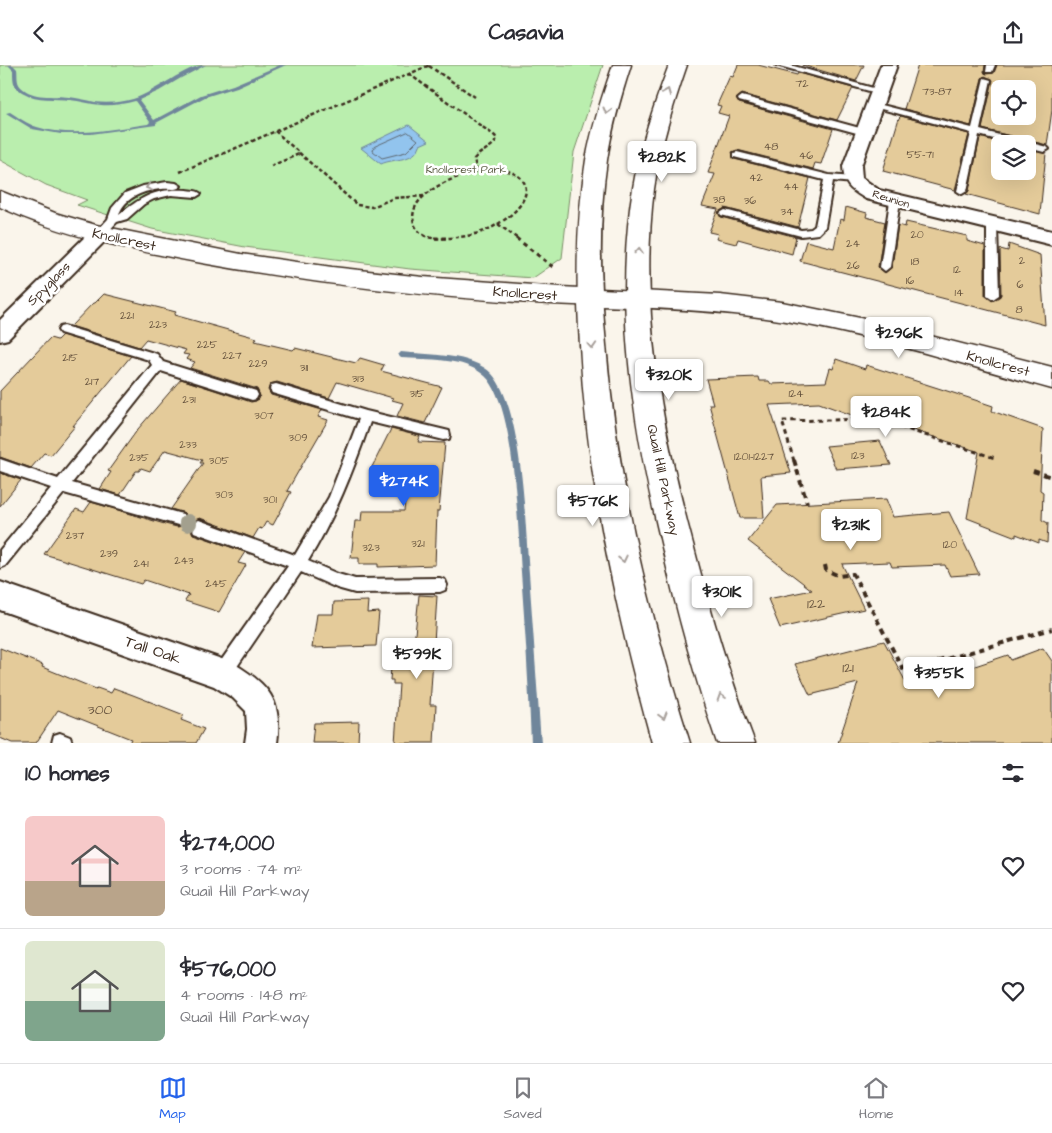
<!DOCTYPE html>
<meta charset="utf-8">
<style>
:root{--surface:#fff;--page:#f7f7f7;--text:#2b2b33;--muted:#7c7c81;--line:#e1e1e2;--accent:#2563eb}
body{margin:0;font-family:"Architects Daughter",sans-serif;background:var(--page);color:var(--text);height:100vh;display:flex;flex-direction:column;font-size:19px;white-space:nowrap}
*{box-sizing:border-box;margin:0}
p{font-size:16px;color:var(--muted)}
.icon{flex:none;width:28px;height:28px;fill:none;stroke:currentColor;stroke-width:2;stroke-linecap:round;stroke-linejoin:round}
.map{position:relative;height:678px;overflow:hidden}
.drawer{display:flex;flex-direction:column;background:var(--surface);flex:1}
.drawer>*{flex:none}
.buttons{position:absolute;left:991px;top:15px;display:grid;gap:10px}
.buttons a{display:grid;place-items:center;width:45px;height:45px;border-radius:8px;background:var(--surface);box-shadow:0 5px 20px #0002;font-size:25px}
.price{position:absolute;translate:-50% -42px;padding:0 11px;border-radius:5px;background:#fff;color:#222;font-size:16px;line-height:32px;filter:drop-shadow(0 1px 2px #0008)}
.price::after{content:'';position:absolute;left:50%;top:30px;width:15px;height:11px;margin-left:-8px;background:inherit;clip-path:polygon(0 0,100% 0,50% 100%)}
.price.selected{background:var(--accent);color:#fff}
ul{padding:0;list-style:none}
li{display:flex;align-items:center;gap:15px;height:125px;padding:0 25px}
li+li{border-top:1px solid var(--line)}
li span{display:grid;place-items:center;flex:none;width:140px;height:100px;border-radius:8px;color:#555}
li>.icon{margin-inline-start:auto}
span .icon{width:60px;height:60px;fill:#fffc;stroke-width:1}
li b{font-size:21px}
h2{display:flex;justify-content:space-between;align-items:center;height:60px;padding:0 25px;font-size:21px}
header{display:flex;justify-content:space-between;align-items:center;height:65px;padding:0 25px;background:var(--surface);font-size:22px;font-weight:800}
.menu{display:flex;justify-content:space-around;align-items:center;height:70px;border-top:1px solid var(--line);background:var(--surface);font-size:14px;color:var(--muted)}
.menu a{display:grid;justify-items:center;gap:2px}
.menu .selected{color:var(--accent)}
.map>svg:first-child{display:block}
.green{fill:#baeeae;stroke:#7a8c66}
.water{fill:#92c4ee;stroke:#6f869b}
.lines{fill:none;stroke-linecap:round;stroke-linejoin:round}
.shore{stroke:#5e6871;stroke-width:1}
.stream{fill:#6f869b;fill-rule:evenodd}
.building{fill:#e4cb9a;stroke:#3b2a1e;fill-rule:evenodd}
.service-casing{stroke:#3b2a1e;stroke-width:4}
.minor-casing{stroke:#3b2a1e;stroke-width:4}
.tertiary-casing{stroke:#3b2a1e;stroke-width:3}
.secondary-casing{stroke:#3b2a1e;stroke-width:3}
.path-far2{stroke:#3b2a1e;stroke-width:2.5;stroke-dasharray:4 2.5;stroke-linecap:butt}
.path-far1{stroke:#3b2a1e;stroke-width:3;stroke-dasharray:4.5 4;stroke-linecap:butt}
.path{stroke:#3b2a1e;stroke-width:4;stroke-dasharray:6 4.5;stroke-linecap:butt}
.service{fill:#fff;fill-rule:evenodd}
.minor{fill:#fff;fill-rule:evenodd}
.tertiary{fill:#fff;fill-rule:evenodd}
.secondary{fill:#fff;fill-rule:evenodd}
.tree{fill:#a3a08e}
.oneway{stroke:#a79f9a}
.labels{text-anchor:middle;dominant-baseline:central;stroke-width:5;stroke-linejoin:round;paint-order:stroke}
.number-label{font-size:11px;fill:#65523d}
.far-park-label{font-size:11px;fill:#5b5b42;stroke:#fff}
.far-street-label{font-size:11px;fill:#3b2a1e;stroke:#fff}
.street-label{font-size:14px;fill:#3b2a1e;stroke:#fff}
.near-number-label{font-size:14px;fill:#65523d}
.near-street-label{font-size:16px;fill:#3b2a1e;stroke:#fff}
</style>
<header><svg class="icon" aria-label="back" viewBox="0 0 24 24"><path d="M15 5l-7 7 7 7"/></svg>Casavia<svg class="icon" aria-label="share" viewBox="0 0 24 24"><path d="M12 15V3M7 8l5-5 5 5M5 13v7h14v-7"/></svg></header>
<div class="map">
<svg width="1052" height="678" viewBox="0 0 1052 678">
<rect width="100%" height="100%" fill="#faf5eb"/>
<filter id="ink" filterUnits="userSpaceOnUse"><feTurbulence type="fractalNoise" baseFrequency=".02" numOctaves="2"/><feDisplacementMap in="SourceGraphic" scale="10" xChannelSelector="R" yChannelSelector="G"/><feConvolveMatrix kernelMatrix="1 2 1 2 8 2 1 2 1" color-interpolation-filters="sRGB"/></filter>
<g filter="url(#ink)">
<path class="green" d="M0 0H603L574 87 562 193 533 213 410 204 245 182 152 164 77 140 87 135 46 120 0 95Z"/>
<path class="water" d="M409 60 429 76 420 80C415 97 394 93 381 99L361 83Z"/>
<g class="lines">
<path class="shore" d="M408 67 418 75 406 87 382 93 373 86 374 82Z"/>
<path class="stream" d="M8 0H13L17 4C18 10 16 17 21 22 33 34 53 30 69 32 78 33 87 35 95 37 108 39 122 37 133 34 156 27 186 0 206 0L181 13 159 26 139 35 154 55 201 30 233 20 280 0H286L237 22 205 32 156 58V60L91 69H61L32 64 6 48 10 47C18 52 27 59 37 62 72 73 112 64 148 59L150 57 135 36C124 39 112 41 101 40 90 39 80 36 70 35 55 33 37 36 24 28 13 22 13 17 13 5Z
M401 287C427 290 473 288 492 309 523 343 525 460 529 508 533 564 537 621 541 678H531C529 621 525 564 521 507 518 465 515 338 485 311 464 292 428 295 401 293L398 290Z"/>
</g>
<path class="building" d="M738 0H758L797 10 798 8 853 23 837 55 742 29 736 34 739 38 833 64 821 99 815 98 813 104 737 85 732 87 734 94 810 113 798 162 725 143 718 147 721 152 796 172 792 189 738 174 736 179 716 174 718 169 709 167 718 144 702 141 715 109 708 108 729 51 718 48 721 41 717 40 730 11 733 12Z
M802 0H864L856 16Z
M918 0H985L984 7 986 9 994 8 997 0H1052V45L1047 80 982 64 993 15 985 11 982 13 971 61 904 44ZM1000 24H1028V51H1000Z
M901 51 969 69 955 125 883 106 899 53Z
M980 72 1004 79H1000V106H1028V85L1046 88 1040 149 966 129 969 126Z
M846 142 867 148 866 152 885 157 878 202 885 208 892 202 898 160 905 162 906 157 967 171V176L985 181V230L992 236 1001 230 1000 184 1008 186 1009 179 1040 190 1045 260 800 196 806 176 834 183 840 154 844 155Z
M104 229 176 247 174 250 257 273 255 276 293 285 295 283 356 298 360 293 384 300 381 306 442 322 425 358 397 351 403 338 392 335 393 333 337 317 329 333 277 317 270 319 268 325 271 330 322 345 318 352 328 355 287 426 291 427 273 460 266 457 262 464 259 463 253 473 200 453 192 456 190 463 193 469 245 487 238 498 246 500 219 547 185 536 189 530 144 515 141 519 44 489 76 444 84 447 91 437 161 458 177 462 183 461 187 455 185 448 171 444 203 398H200L202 395 165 385 150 406 141 403 139 406H136L120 430 100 424 111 407 108 406 138 364 181 314 251 337 256 336 260 331 257 324 190 303 195 297 186 294 189 290 183 289 186 285 146 274 139 282 71 261 93 238H95Z
M62 270 131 291 73 361H75L51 390 44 388 31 403 0 392V326L50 273 57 275Z
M836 294 865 304 866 300 969 333 993 341 992 346 1043 364 1040 425 1043 427 1042 455 1048 458 1047 478 1039 475V478L1016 469V472L967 453 979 387 868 350 871 357 819 338 769 340 791 408 761 411 764 453H740L709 339H713L706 314 758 312 759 316H769L771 319 826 317 830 303 833 304Z
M391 364 419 371 420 372 418 377 445 378 439 446H437L435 500 378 502V499H359V493H351L355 456H361L362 446H404L408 411 372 402Z
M880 376 891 400 836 404 826 381Z
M0 408 21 415 0 441Z
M886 434 893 452 949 447 979 509 950 511 945 500 892 502 890 497 842 499 864 544 780 563 768 534 812 525 748 476 777 440Z
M419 530 437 531 430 640H436L434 678H395L399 619H393V615H390L392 590 413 589Z
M368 536 367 548 379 547 376 581 312 583 317 549H333L334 537Z
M884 576 909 623 1008 590 1011 595 1043 583 1052 596V678H838L858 618 810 630 795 599Z
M0 583 43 600 42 602 96 624 97 623 111 628 114 623 133 630 184 650 181 655 204 664 196 678H129L131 674 58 645 36 678H12L0 673Z
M359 657 358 678H312L314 658Z"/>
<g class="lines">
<g class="service-casing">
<path id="service" d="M776 0H790L884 26 880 29Z
M987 0H995L992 7H986Z
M984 13 991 15 980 65 1047 82 1049 84 1044 87 1028 83V79H1012L979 70 967 126 962 129 957 126 971 68 870 41 874 38 972 63Z
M742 31 867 65 868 67 864 70 739 36 738 34Z
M737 87 829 110 853 112 858 115 853 118 833 116 825 162 818 169 801 171 721 150 720 148 725 145 801 165 811 164 815 161 824 115 734 92V88Z
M167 117 176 118 181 121C176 126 169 123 162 124 145 125 124 132 119 150 142 131 157 123 187 125 192 126 197 125 201 129L196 132 171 130 154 134 144 139 127 154 117 157 103 172H95L94 170 95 168 108 154 112 143 125 128 143 121Z
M895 133 900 136 890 202 885 206 880 202 890 136Z
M992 157 997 160 999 230 993 234 987 230V160Z
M64 261 157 289 163 297 256 326 258 330 256 334 252 335 161 306 72 418 178 448 183 449 185 454 183 459 178 460 64 428 5 501 0 503V485L51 423 0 406V394L58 414 152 300 149 295 60 268 58 265 60 262Z
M276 319 366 346 449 366 450 370 449 374 444 375 370 357C353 406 335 452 308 496L338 509 355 514 440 513 445 515 447 520 445 525 440 527 355 528 337 523 301 507 228 615 222 617 216 615 214 609 216 603 288 501 194 467 192 462 194 457 199 455 295 490 329 432 359 354 272 328 270 324 272 320Z
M60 668 70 672 72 678H52L54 670Z"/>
</g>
<g class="minor-casing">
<path id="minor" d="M881 0H897L861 101 862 113 879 125 1052 166V180L866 134C850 124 844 121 843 101Z
M99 163 106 165 109 170 106 175 8 274 0 276V255L92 165Z
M0 517 233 598C268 619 283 635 277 678H245L247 664 246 646 233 633 214 621 0 545Z"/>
</g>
<g class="tertiary-casing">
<path id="tertiary" d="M0 126 55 148 96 160 241 189 332 202 423 212 560 222 720 230 782 237 860 253 1052 302V324C950 296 848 262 743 250 668 241 592 242 517 237 411 230 306 217 202 198 133 185 64 172 0 142Z"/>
</g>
<g class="secondary-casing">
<path id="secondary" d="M613 0H631C621 31 612 62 607 95 598 156 600 218 606 280 617 416 649 548 690 678H652C616 547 587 416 580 280 576 218 576 156 586 95 592 62 602 31 613 0Z
M669 0H687C673 41 660 81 654 124 639 244 662 364 693 479 710 546 730 613 755 678H717C695 614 677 548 662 482 634 366 613 242 633 123 640 80 654 40 669 0Z"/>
</g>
<path class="path-far2" d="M429 1 475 32
M409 9 495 71 497 74C492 84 481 85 474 94L477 106
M275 66 357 140 372 142 394 133 425 131
M271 101 299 89
M500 104C541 112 527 141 501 157 488 166 473 171 458 172 449 173 437 175 428 172 411 166 409 147 420 135 439 115 473 105 500 104Z
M180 107 430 0
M498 159 518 174"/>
<path class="path-far1" d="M434 173H446
M516 173 553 202
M794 396 782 356 876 354 995 393"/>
<path class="path" d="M794 395 807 438
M1033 406 1052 412
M825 500 826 505 839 511 853 509 904 606 1052 564"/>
<use href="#service" class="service"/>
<use href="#minor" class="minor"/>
<use href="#tertiary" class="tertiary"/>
<use href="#secondary" class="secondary"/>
</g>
<circle class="tree" cx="188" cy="458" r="9"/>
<defs><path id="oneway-chevron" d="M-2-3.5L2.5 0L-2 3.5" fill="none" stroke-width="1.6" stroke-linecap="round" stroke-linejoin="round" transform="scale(1.25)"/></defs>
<g class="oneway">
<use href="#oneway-chevron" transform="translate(667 27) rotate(-68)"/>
<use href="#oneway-chevron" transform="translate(607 46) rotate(105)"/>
<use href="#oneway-chevron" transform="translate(149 122) rotate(165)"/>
<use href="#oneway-chevron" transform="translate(639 186) rotate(-87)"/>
<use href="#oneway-chevron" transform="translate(592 281) rotate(87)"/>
<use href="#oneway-chevron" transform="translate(623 494) rotate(77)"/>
<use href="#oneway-chevron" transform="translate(721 632) rotate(-108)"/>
<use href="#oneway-chevron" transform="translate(663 651) rotate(74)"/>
</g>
</g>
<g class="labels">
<g class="number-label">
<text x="802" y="18">72</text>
<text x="937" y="26">73-87</text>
<text x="771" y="81">48</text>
<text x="920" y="89">55-71</text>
<text x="806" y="90">46</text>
<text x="756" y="112">42</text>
<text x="791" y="121">44</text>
<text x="719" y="134">38</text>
<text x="750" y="135">36</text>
<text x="787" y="146">34</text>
<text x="917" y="169">20</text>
<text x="853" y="178">24</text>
<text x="1022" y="195">2</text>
<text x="915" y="196">18</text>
<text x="853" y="200">26</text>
<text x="957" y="204">12</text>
<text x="910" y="215">16</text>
<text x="1020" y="219">6</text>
<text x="959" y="227">14</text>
<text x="1019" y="244">8</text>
<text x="127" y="250">221</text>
<text x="158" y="259">223</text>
<text x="207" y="279">225</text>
<text x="232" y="290">227</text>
<text x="70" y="292">215</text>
<text x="258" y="298">229</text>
<text x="304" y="302">311</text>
<text x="358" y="313">313</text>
<text x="92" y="316">217</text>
<text x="417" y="328">315</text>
<text x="796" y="328">124</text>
<text x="189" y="334">231</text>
<text x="264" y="350">307</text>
<text x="298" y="372">309</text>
<text x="188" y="379">233</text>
<text x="858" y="390">123</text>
<text x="754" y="391">1201-1227</text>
<text x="139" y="392">235</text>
<text x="219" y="395">305</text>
<text x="224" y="429">303</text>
<text x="270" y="434">301</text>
<text x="75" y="470">237</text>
<text x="418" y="478">321</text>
<text x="950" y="479">120</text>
<text x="371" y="482">323</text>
<text x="109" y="488">239</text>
<text x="184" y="495">243</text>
<text x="141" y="498">241</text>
<text x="216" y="518">245</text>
</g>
<g class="far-park-label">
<text x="466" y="104">Knollcrest Park</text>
</g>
<g class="far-street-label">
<text transform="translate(891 134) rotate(17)">Reunion</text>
</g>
<g class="street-label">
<text transform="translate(124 175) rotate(12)">Knollcrest</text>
<text transform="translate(49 219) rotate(-45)">Spyglass</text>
<text transform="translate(525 229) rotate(4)">Knollcrest</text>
<text transform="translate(998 299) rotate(15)">Knollcrest</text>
<text transform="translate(663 415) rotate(78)">Quail Hill Parkway</text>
</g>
<g class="near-number-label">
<text x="816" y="539">122</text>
<text x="848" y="603">121</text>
<text x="100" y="645">300</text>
</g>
<g class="near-street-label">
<text transform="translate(153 585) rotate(19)">Tall Oak</text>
</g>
</g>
</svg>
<div class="buttons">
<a><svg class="icon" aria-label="locate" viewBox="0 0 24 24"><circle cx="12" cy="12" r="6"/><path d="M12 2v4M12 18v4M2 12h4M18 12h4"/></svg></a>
<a><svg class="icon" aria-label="layers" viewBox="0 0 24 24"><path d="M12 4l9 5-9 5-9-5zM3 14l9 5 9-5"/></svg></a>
</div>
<b class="price" style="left:662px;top:118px">$282K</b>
<b class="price" style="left:899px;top:294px">$296K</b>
<b class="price" style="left:669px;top:336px">$320K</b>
<b class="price" style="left:886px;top:373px">$284K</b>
<b class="price selected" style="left:404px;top:442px">$274K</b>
<b class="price" style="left:593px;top:462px">$576K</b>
<b class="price" style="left:851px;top:486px">$231K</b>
<b class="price" style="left:722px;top:553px">$301K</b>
<b class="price" style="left:417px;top:615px">$599K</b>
<b class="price" style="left:939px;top:634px">$355K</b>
</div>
<section class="drawer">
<h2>10 homes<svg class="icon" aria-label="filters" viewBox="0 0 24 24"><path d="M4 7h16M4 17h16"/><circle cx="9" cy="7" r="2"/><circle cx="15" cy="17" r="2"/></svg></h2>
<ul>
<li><span style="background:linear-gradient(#f6c9c9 65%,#b9a48a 0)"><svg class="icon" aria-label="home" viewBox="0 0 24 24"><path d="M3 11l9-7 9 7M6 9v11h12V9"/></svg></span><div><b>$274,000</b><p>3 rooms · 74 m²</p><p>Quail Hill Parkway</p></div><svg class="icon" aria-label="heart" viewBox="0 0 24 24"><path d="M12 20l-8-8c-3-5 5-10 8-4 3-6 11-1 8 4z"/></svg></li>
<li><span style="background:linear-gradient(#dfe7d0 60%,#7fa58c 0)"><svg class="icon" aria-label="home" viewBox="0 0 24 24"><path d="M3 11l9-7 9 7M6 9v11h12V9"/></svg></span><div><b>$576,000</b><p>4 rooms · 148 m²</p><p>Quail Hill Parkway</p></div><svg class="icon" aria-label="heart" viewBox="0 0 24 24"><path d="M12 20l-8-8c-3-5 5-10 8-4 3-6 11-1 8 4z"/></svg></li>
</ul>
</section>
<nav class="menu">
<a class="selected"><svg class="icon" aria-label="map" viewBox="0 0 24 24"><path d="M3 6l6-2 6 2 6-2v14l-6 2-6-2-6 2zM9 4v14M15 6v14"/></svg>Map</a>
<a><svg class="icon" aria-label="saved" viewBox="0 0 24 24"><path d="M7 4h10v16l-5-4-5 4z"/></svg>Saved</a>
<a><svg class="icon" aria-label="home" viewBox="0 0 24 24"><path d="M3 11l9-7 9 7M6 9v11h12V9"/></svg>Home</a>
</nav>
